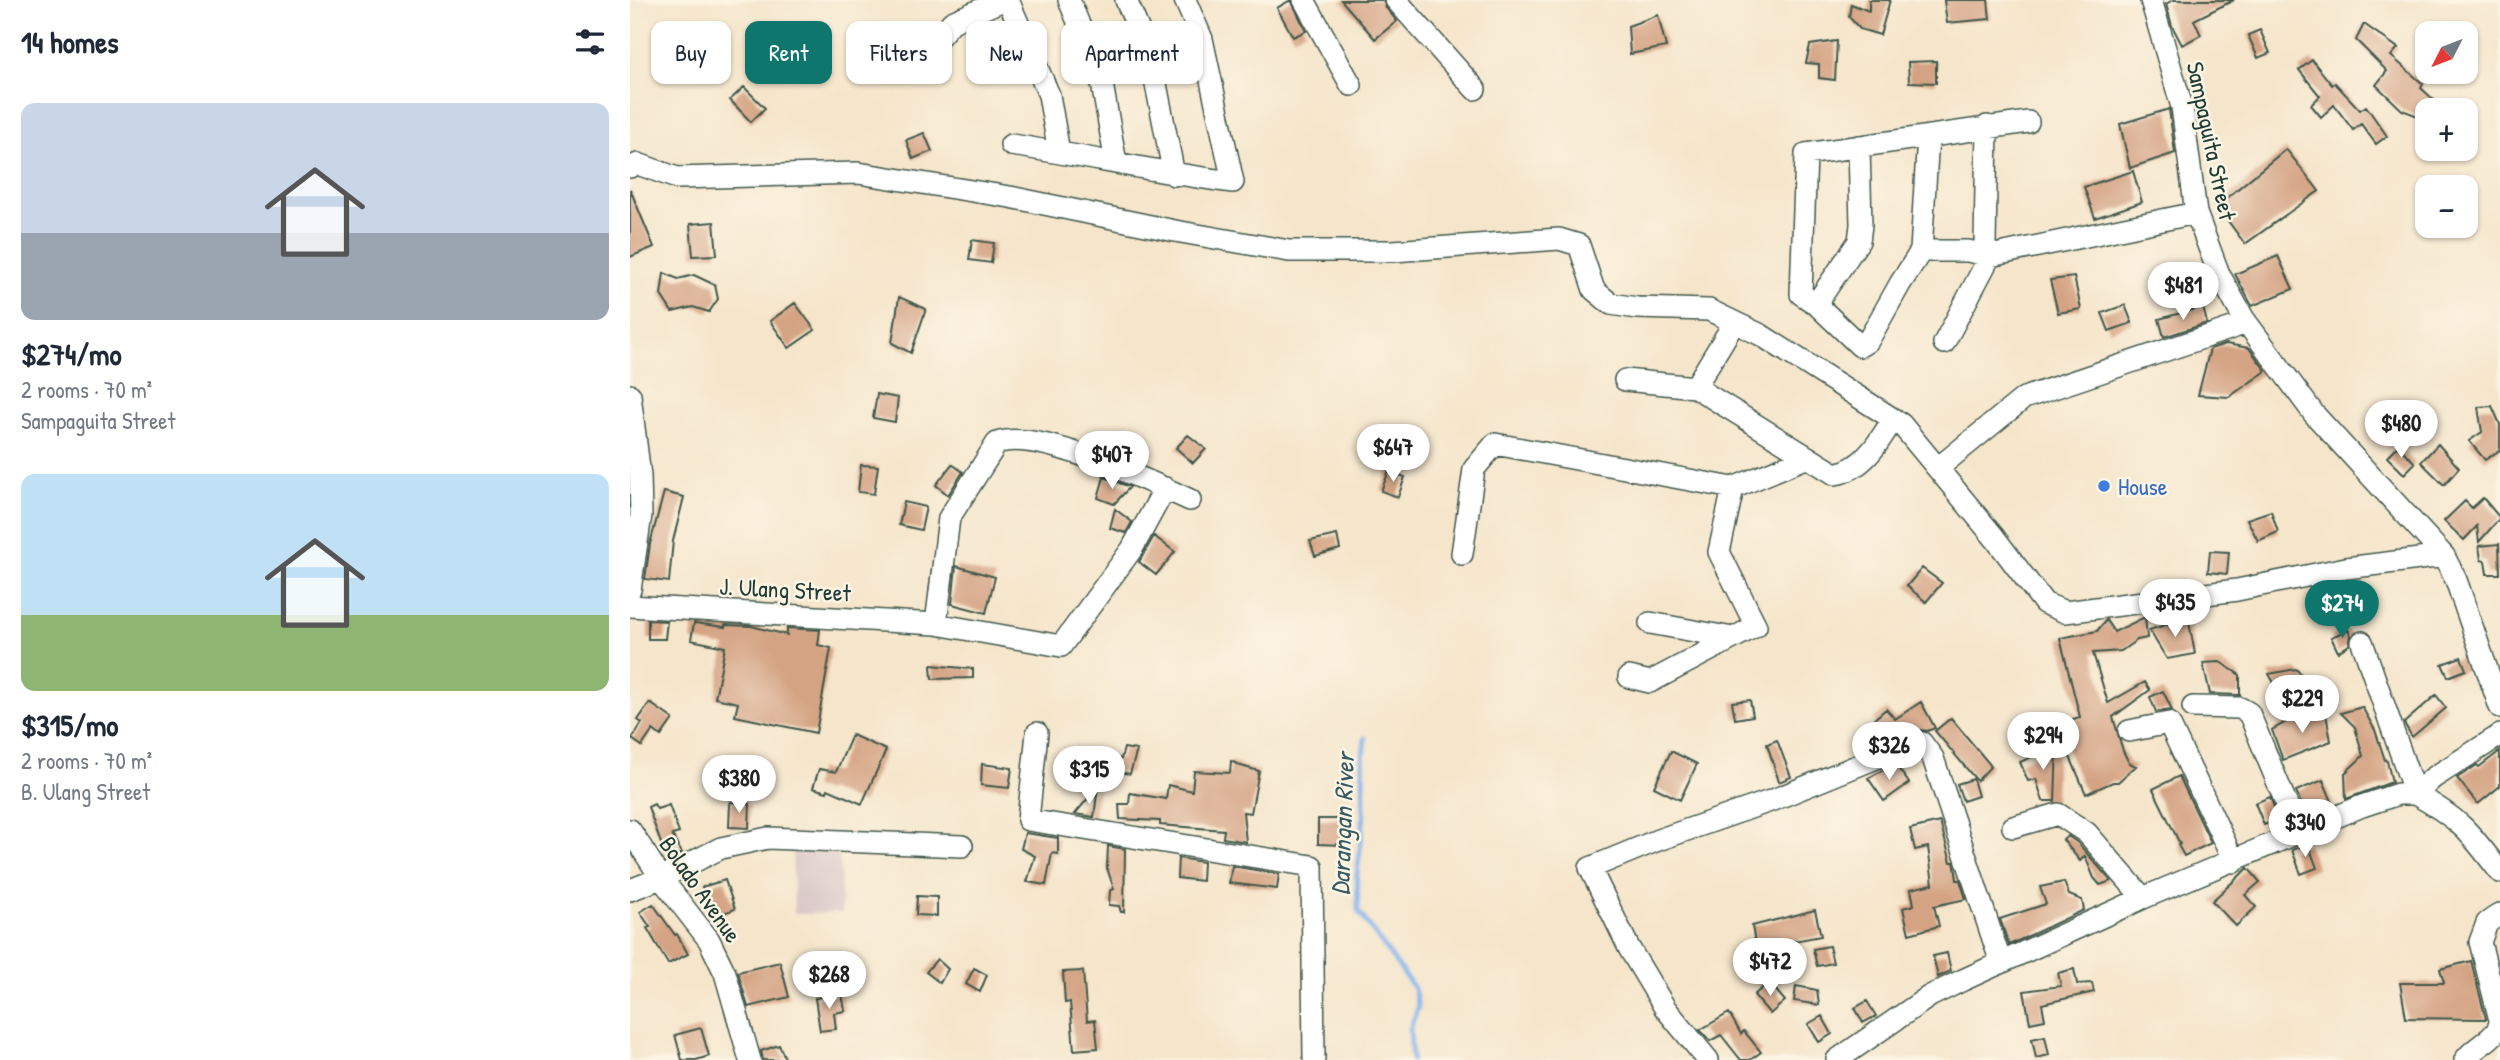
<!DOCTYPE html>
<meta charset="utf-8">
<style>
:root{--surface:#fff;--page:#f6f6f7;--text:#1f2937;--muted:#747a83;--accent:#0f766e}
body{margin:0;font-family:"Patrick Hand",sans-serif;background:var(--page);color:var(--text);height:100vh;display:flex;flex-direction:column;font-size:26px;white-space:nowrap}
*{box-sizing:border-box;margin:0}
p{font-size:23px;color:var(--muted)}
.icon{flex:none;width:38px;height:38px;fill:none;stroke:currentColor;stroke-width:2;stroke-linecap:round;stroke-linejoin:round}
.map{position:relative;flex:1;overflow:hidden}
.drawer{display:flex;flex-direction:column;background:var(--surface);width:630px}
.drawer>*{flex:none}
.hud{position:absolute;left:21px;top:21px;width:665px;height:63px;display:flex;gap:14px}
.needle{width:46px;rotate:228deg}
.buttons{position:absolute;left:1785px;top:21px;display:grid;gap:14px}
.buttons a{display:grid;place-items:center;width:63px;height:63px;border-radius:14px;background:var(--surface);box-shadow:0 2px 5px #0004;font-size:35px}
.price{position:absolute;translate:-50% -60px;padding:0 16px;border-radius:24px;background:#fff;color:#222;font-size:23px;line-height:46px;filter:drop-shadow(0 2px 4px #0008)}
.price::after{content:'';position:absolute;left:50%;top:42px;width:21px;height:16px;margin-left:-10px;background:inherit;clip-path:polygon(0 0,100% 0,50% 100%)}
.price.current{background:var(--accent);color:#fff}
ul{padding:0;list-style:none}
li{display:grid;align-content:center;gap:14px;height:371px;padding:0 21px}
li span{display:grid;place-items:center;height:217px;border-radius:14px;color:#555}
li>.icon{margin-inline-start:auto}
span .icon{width:126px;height:126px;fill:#fffc;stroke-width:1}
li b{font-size:30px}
h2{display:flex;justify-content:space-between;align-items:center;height:84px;padding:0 21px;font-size:30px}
.pill{padding:0 24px;border-radius:14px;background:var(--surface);box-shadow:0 2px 5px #0004;font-size:24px;line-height:63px}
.pill.current{background:var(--accent);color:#fff}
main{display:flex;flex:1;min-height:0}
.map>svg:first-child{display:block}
.industrial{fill:#d2bfc1}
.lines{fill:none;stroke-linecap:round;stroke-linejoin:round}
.stream{stroke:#7fb0eb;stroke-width:5}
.building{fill:#d4a383}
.minor-casing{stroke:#3f564a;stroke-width:24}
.minor{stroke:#fff;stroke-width:21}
.shop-dot{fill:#3f7fe0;stroke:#fcf5e5;stroke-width:2.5}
.labels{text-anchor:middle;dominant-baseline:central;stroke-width:5;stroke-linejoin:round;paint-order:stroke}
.street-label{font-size:24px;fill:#1f3d34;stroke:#fcf5e5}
.shop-label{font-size:24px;fill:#366cbe;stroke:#fcf5e5;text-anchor:start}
.water-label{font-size:26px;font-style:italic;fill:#375a62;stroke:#fcf5e5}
</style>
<main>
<section class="drawer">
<h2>14 homes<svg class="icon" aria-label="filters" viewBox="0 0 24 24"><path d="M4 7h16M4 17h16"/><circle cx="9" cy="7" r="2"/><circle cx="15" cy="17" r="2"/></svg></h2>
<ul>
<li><span style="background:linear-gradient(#c9d6e8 60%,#9aa5b1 0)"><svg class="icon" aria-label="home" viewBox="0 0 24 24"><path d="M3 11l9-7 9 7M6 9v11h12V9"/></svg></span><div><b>$274/mo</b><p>2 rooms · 70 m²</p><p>Sampaguita Street</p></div></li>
<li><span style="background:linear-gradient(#bfe0f5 65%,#8fb573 0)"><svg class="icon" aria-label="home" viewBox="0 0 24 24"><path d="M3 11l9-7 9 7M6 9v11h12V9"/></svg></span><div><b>$315/mo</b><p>2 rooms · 70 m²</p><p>B. Ulang Street</p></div></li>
</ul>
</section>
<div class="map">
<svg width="1870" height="1060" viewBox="0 0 1870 1060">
<rect width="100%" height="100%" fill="#fcf5e5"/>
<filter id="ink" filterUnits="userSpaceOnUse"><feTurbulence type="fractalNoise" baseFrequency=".0143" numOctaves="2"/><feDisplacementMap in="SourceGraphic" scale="14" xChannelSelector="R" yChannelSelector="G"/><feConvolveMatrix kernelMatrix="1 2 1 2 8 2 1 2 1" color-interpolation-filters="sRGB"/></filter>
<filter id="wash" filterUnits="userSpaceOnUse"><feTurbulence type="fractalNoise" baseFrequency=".00686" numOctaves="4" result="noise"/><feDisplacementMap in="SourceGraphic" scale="28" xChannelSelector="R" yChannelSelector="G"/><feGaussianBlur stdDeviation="1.57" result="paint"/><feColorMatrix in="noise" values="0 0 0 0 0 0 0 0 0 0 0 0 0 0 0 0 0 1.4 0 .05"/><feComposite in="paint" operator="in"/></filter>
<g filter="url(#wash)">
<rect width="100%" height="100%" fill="#f5e5ca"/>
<path class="industrial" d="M209 847 212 913 164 914 162 849Z"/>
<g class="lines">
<path class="stream" d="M735 738 733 758 734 815 727 875 728 911 784 988 788 1007 780 1029 782 1060"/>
</g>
<g id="blocks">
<path class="building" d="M661 0 676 31 663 37 647 8Z
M711 0H753L756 8 767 21 745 39Z
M1239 0H1260L1250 35 1230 29 1219 17 1221 4 1239 11Z
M1314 0H1358L1360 19 1317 23Z
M1543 0H1604L1564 20 1571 35 1552 45 1542 26 1536 4Z
M1028 15 1036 47 1000 54 998 26Z
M1734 24 1768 48 1761 56 1793 84 1791 88 1804 100 1788 116 1772 110 1746 85 1757 71 1726 40Z
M1630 30 1640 53 1628 58 1618 35Z
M1207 41 1205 80 1189 78V64L1176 63 1180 45Z
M1682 60 1702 85 1705 83 1730 110 1736 106 1757 136 1746 144 1731 124 1723 130 1704 105 1691 117 1681 105 1690 96 1669 70Z
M1306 61V83L1279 82 1278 62Z
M114 87 135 108 121 122 100 100Z
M1539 109 1545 153 1500 168 1490 124Z
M294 133 302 151 283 159 276 140Z
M1656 149 1689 191 1615 244 1587 206Z
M1503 171 1512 202 1465 218 1454 187Z
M0 189 24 247 0 257Z
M84 222 87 255 63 256 60 224Z
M342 240 364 243 361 263 339 260Z
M1648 256 1663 289 1622 306 1605 274Z
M34 273 48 279 64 275 85 285 88 299 79 312 63 307 42 312 31 295Z
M1444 277 1451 309 1428 313 1420 280Z
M269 297 296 309 281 353 262 343Z
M165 303 185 330 159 348 140 321Z
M1495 305 1502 323 1479 331 1472 313Z
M1573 307 1577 323 1534 337 1529 319Z
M1596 344 1619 348 1636 371 1599 397 1568 395 1580 349Z
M247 394 268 398 265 422 243 418Z
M1862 406 1870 424V450L1855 460 1839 441 1852 432 1848 407Z
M558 435 576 449 563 463 546 448Z
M1808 444 1829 468 1814 485 1791 462Z
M1768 446 1785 463 1774 474 1757 457Z
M322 464 333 472 318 495 306 485Z
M231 465 248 466 244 494 228 492Z
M759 471 775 477 768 497 751 491Z
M474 477 500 487 484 504 468 498Z
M34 492 54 497 43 541 39 582 15 579 20 544Z
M1853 498 1870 518 1849 542 1847 526 1834 540 1814 521 1835 501 1842 508Z
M274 502 296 507 291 530 269 525Z
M485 509 502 522 496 533 480 528Z
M1641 511 1648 532 1628 541 1617 519Z
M707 535 710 549 685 556 680 541Z
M524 536 545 552 526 575 509 562Z
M1869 544 1870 574H1857L1855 561 1851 560 1849 546Z
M1580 551 1599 552 1597 574 1578 572Z
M326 566 365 577 356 613 322 604Z
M1292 568 1312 583 1296 602 1277 586Z
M1515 617 1517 638 1507 640 1491 651 1463 653 1478 703 1515 682 1520 690 1483 717 1493 751 1499 763 1506 766 1488 782H1483L1456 794 1426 724 1450 717 1430 638 1467 631 1476 620 1484 632Z
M18 620 37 621 35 639H18Z
M1548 621 1559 622 1565 654 1537 659 1519 630Z
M64 623 95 627V625L121 626 157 635V628L190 630 188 645 201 648 186 733 105 716 108 703 85 698 95 647 61 640Z
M1718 630 1721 636 1719 645 1708 652 1701 637Z
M1831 657 1836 670 1818 677 1812 664Z
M1590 662 1610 675V695L1580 694 1573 663Z
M301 665 343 669V678L302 679Z
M1666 669 1677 680 1684 692 1655 702 1639 674Z
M1533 691 1542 710 1526 712 1520 697Z
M1806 695 1816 708 1782 737 1774 723Z
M1120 700 1123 716 1105 719 1102 702Z
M1291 702 1305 728 1297 731 1289 730 1257 740 1243 720 1256 709 1265 719Z
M20 703 43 719 31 736 23 730 12 746 2 739 12 723 8 720Z
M1732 707 1745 730 1755 760 1757 761 1762 782 1716 799 1715 773 1733 756 1725 727 1711 713Z
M1696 714 1701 741 1653 760 1642 730 1665 717Z
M1321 718 1361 766 1347 781 1305 731Z
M222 735 256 750 232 804 198 789 197 792 183 788 189 769 206 772Z
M1147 740 1161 777 1149 782 1137 744Z
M1427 746 1425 801H1413L1406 779 1398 781 1390 762Z
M494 748 507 750 500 774 487 772 486 758 491 759Z
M1041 751 1067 764 1050 800 1024 787Z
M1870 751V786L1848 804 1827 778 1847 765 1849 767Z
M601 761 611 766 629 771 621 813 613 812 616 842 593 838 594 830 530 825V821L490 819 489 804H499L500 793 536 799 538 785 562 791 564 771 600 773Z
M352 764 382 768 379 788 351 785Z
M1265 764 1279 783 1254 801 1238 778Z
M1549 776 1581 843 1554 856 1548 845 1550 844 1523 789Z
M1343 779 1348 796 1333 801 1327 784Z
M1693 780 1703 804 1676 815 1666 791Z
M468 786 464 817 445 814Z
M1640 797 1649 819 1634 825 1625 803Z
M100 802 120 804 119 828 99 827Z
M24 804 27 809 39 805 49 833 42 835 52 853 39 859 33 849 18 807Z
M688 819H710L712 845 688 844Z
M1310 822 1321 862H1324L1325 866 1327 880H1330L1336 899 1304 906 1309 926 1279 934 1273 908 1284 905 1281 889 1303 884 1298 847 1285 850 1280 829Z
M395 833 428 838V854L422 853 416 885 397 882 405 856 391 849Z
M1438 836 1448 843 1481 881 1470 885 1464 878 1455 856 1450 861 1433 840Z
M1678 844 1687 868 1671 874 1662 850Z
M478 846 495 849 494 912H491L489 906 479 905 480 891 484 889 477 868Z
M548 858 573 862 572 881 547 878Z
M602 866 649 874 647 889 599 883Z
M1618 868 1630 882 1615 895 1626 907 1606 926 1582 901Z
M95 880 105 909 83 917 72 887Z
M1434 882 1439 895 1452 900 1454 910 1379 945 1370 919 1416 904 1410 887Z
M287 896 307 897V916L286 915Z
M23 904 45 935 47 934 58 954 38 964 17 928 20 927 10 912Z
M1185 910 1191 936 1126 948 1122 926Z
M1199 946 1203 963 1187 966 1183 949Z
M1317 953 1321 971 1308 977 1303 956Z
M307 959 318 969 310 983 296 972Z
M1841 961 1856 1019 1776 1018 1770 983H1814L1810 969Z
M150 962 159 997 118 1007 108 972Z
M344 968 357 975 350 992 336 984Z
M1444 969 1447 984 1462 983 1464 992 1412 1004 1415 1020 1400 1023 1394 991 1431 986 1428 973Z
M453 971 457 1021 465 1020 468 1048 444 1050 440 1002 435 1003 433 972Z
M1139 982 1155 1001 1140 1014 1124 995Z
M1166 986 1187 990 1189 1005 1164 1001Z
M212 994 215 1011 204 1013 206 1029 190 1031 185 998Z
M1237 1001 1246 1016 1233 1023 1225 1008Z
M1099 1013 1111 1034 1114 1031 1131 1052 1120 1060H1111L1091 1035 1080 1041 1070 1030Z
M1192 1016 1202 1034 1189 1042 1178 1024Z
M71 1028 79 1056 66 1060H52L45 1035Z
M1415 1036 1419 1055 1406 1058 1402 1039Z
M149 1045 156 1060H133L131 1051Z"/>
</g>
</g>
<g filter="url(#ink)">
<use href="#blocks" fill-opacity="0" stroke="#3f564a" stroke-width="2"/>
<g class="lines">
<g class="minor-casing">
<path id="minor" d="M378 0 419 95 429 152
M439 0 471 78 486 163
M496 0 521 59 544 175
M674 0 721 85
M766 0 845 89
M1521 0 1552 107 1566 213 1589 274 1614 319 1684 414 1814 556 1826 580 1870 707
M307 39 322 22 373 0
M1298 136 1291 251 1270 284 1238 341 1230 346 1186 304 1171 294 1176 154 1398 122
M381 145C456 156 529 173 603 182L572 39 555 0
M0 167 8 164 47 178 228 173 380 197 545 231 659 251H763L929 239 949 245 964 290 981 304 1007 308 1079 310 1131 335 1271 424 1364 537 1414 603 1435 612 1607 590 1716 568 1814 556
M1291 251H1338L1360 256 1566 213
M1186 304 1229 241 1231 225 1229 146
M1314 343 1360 256 1355 245 1357 126
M995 380 1065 387 1205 474C1234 469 1249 442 1263 419
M1065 387 1104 323
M0 395 10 476 11 515 0 590
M1308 468 1394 398 1617 323
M832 554 844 469 865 444 1103 488 1178 457
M0 606 306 624 431 646 502 549 535 488
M1020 623 1103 638
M306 624 319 518 367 443C407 428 519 481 560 500
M1732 642 1785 794
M999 677 1020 682 1126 626 1089 552 1103 488
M1563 707 1610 708 1619 713 1669 834
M1499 731 1539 723 1604 862
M407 733 398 820 682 866 684 1060
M1785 794C1829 818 1840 832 1870 872
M1785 794 1803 778 1870 735
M1383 827 1428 814 1457 833 1513 898
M0 830 31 878 79 940 95 973 120 1060
M0 890 31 878 91 848 138 838 332 846
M1870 914 1857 923 1850 942 1870 1020
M1078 1060 1035 1008 999 948 960 868 1028 840 1143 800 1271 748 1292 743 1303 758 1371 963
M1207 1060 1300 996 1333 980 1513 898 1732 806 1768 794H1785
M1835 1060C1844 1046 1864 1041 1870 1024"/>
</g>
<use href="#minor" class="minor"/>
</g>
</g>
<circle class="shop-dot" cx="1474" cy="486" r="7"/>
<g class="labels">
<g class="street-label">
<text transform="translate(1582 141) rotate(78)">Sampaguita Street</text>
<text transform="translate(155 589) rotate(3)">J. Ulang Street</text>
<text transform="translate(71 889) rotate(55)">Bolado Avenue</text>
</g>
<g class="shop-label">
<text x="1488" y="486">House</text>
</g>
<g class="water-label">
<text transform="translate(712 824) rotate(-88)">Darangan River</text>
</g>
</g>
</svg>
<div class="buttons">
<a><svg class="needle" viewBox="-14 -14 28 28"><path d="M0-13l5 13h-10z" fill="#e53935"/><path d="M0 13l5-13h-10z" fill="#747a83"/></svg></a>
<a>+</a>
<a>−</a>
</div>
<b class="price" style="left:1553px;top:322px">$481</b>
<b class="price" style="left:1771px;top:460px">$480</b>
<b class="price" style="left:763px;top:484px">$647</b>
<b class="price" style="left:482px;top:491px">$407</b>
<b class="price" style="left:1545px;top:639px">$435</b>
<b class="price current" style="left:1712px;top:640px">$274</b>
<b class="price" style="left:1672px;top:735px">$229</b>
<b class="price" style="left:1413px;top:772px">$294</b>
<b class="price" style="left:1259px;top:782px">$326</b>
<b class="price" style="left:459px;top:806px">$315</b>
<b class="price" style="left:109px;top:815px">$380</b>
<b class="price" style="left:1675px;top:859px">$340</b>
<b class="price" style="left:1140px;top:998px">$472</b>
<b class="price" style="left:199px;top:1011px">$268</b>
<div class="hud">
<a class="pill">Buy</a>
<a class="pill current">Rent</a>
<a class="pill">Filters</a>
<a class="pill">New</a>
<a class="pill">Apartment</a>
</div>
</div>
</main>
